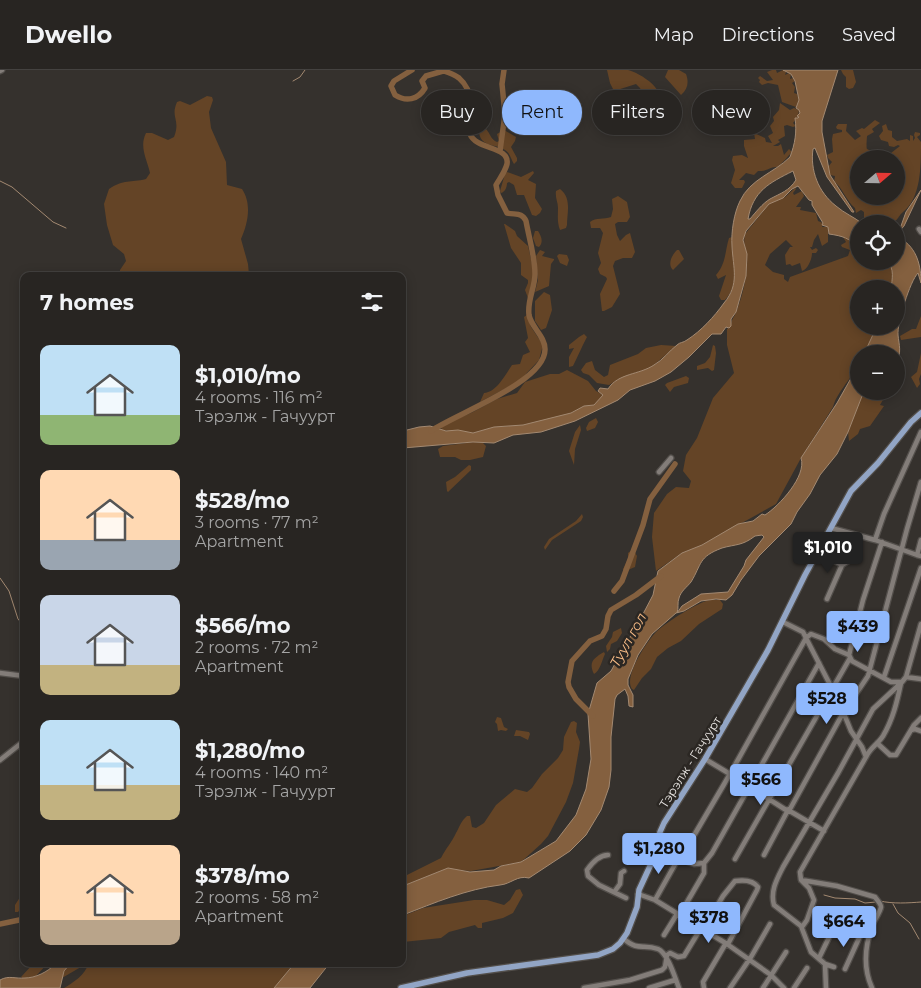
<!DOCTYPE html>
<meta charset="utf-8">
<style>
:root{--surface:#282522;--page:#302d2a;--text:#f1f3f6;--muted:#a5a5a5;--line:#444240;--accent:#8fb8fd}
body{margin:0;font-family:Montserrat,sans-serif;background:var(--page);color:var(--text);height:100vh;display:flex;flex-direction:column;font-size:19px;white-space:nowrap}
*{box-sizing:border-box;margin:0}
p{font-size:16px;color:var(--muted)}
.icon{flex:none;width:28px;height:28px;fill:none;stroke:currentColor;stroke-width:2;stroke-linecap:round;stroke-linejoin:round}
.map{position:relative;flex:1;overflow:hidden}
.sheet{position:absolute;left:20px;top:202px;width:386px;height:695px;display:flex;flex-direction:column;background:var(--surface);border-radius:10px;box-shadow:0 2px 12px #0003,0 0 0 1px var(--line)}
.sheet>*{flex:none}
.hud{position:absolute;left:421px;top:20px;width:424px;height:45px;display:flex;gap:10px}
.needle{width:32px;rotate:70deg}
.controls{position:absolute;left:850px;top:80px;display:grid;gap:10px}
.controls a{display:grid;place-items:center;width:55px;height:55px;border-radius:50%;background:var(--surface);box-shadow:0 2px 12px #0003,0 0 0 1px var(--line);font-size:25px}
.price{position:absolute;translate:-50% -42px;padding:0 11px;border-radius:5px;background:var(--accent);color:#111;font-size:16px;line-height:32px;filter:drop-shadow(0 1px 2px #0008)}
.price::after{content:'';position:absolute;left:50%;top:30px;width:15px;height:11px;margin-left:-8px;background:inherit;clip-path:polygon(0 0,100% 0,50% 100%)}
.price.selected{background:#222;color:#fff}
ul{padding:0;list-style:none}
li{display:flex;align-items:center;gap:15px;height:125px;padding:0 20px}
li span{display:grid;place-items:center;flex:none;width:140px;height:100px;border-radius:10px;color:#555}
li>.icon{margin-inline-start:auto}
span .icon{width:60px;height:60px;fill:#fffc;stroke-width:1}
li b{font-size:21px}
h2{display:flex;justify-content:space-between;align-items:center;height:60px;padding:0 20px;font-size:21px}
.chip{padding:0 18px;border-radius:22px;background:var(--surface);box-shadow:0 2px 12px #0003,0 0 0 1px var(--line);font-size:18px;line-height:45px}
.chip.selected{background:var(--accent);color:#111}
header{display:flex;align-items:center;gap:30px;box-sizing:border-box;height:70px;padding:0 25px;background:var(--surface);border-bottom:1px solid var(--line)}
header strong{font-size:24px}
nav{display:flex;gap:28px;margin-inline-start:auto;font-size:18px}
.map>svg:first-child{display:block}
.green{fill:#644426}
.water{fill:#84603f;stroke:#a38971;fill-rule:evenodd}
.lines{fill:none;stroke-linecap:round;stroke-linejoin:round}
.stream{stroke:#a38971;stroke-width:1}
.river{stroke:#84603f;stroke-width:5.5}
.minor-casing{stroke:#534f4b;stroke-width:7}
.major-casing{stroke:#534f4b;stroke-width:8}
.minor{stroke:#837d79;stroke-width:4.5}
.major{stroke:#92a5c5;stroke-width:5.5}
.labels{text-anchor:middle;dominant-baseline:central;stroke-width:5;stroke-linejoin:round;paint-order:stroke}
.street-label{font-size:12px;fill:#ebe8e5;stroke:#2b2723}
.water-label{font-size:14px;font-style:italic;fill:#f7bb86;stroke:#2b2723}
</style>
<header>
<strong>Dwello</strong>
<nav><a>Map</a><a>Directions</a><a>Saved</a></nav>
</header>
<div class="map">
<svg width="921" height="918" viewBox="0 0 921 918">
<rect width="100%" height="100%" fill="#35312d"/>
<path class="green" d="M607 0C613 0 621 0 628 0 637 2 655 13 658 22L657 24 648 23 650 29 648 31 645 29 640 18 636 14 614 21 610 13Z
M668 0H679L686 4C689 12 688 19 681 25L665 7Z
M772 0H776L777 3 783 0 786 2 785 5 789 3 791 4 790 9 793 8 795 11 792 13 795 17 794 23 797 24 799 30 796 37 782 32 778 15 768 13 762 15 759 12 760 10 758 8 760 6 767 11 773 10 767 2Z
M841 0H853L856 12 853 18 849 19 846 17V7L843 4Z
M207 26 212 27 213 30 209 42 211 58 226 92 227 115 242 119C252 134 248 153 241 169L248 194 249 205 248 206H120V200L126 191 124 184 113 175 107 155 104 134 109 119C124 109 130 113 146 109L150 103C147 89 139 77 146 63H152L168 70 174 67C181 49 170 48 177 32L180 31 190 35Z
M441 29C458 33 481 40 469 63H466L463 57 458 56C456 45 442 41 438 31Z
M780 33 790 40 794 38 799 40 798 48 796 49 793 53 796 56 793 57 787 55 784 56 785 66 778 70 780 72 773 76H778L781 74 784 85 789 79 792 82C787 87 784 92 777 97 771 96 766 102 758 101L754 105 746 103 739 110H744L745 112 742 118H735L731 113 735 100 732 90 733 86 742 85 748 88 744 76V70L755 69 754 63 765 68 766 72 772 73 768 66 773 63 770 56 774 51 773 47 779 40Z
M875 50 880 53 872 59 874 62 867 66C867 68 866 77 867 79L871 81 872 85 880 84 882 89H859V126H896V89H884L883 82H887L890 87 891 83 900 76 898 75 894 77 889 76 888 72 881 70 879 66 883 61 882 56 886 54 888 60 892 61V67L897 71 907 69 910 71V65L913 66V71L915 68 914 65 915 62 920 63V65L917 67 921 72C921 97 921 128 903 142 899 145 899 148 895 151V154H869L864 149V142L861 140 856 143 855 138C846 131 842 116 834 112L835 106 830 105 828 97 832 92 828 88 827 85 833 82 832 69 833 64 842 62V60L837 59 836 57 838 54H847L846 61 855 70 861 66 856 61 862 58 864 59Z
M481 57C490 58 489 69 497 72L499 71 497 64 504 60 516 67 515 71 511 77 517 88V91L514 94C511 89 510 83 505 80 495 73 478 78 479 58Z
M533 101 534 103 528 110 536 114 535 128 542 139 540 143 536 146 532 145 524 125H517L514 115 509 112 507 113C507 117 505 122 501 123L500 121 505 104 507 102 521 107Z
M795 118 796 119 793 123 794 125 802 121 804 126 796 137H801L800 140 816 143 818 151 823 153 822 157H828V172L822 176 818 164 814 170 812 177H810L812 180 816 178 818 180 816 183H812C812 189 808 199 802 201L800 193 792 196 790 194 786 195 785 185 790 177H793L786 170 770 184 765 195 773 202 784 205V209L788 212 790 207 848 186 850 180 842 177 841 175 846 172 843 167 851 170 854 177 859 181V191H888C895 199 892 209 891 219H859V256H877L864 284H859C859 304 838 318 833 337L801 388 776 434 702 475 682 483 656 501 652 467 654 443 667 424 676 417 689 418 691 411 683 401 686 385 697 368 713 328 734 303 727 275V259L731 256C731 249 734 248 736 242 742 228 746 211 747 195 748 184 742 175 745 164L769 134 785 127Z
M560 119C572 128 567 143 567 155L566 158 560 160C557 152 558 146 558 138 558 132 555 128 556 121Z
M618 126 627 132 630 147 627 152H618L615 154 617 165 620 171 626 165 630 163 635 182 632 188H623L615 191 613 196 620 224 612 237 604 241H602L600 224 607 209 606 207 600 204 598 199 601 193 598 183 603 163 600 158H591L590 152C596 147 604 150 611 147L613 139 612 129Z
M504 154H505L515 161 517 166 528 176 533 198V210L528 228 525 220 528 213V210L521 205V193L511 178Z
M535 161H538C541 166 544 172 539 177L536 176 533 168Z
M732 167C732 189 742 212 725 230H721L719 226 726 205 718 209 716 205C726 194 725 181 729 168Z
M540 180 545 182 542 186 554 189V190L551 194 549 216 535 222 538 210 536 186Z
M677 180H679L684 189 673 200C667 194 672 185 677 180Z
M559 184 567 185 569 190 567 196 560 193 557 186Z
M544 222 550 225 552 240 546 258 541 260 535 251V231Z
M527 245 531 257 543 275 539 290 522 308 514 314 480 332 484 323C497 322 505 305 512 295L520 294 523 285 530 282 525 272 528 268 524 247Z
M921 246V267L901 270 900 266 912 259H916Z
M584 264 587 267C582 276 578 286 573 296L569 297V287L574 278 569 279V275L579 267Z
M661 275 676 276 654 295 645 301 621 308 609 315 597 313 589 305 583 303 581 300 586 293 592 291 595 300 604 307 608 305 610 295 638 284 646 278Z
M713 275 715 276 716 283 714 300 712 301 708 298 697 300V296L705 293 710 287Z
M921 283V304L919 309 920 314 917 318 911 307 917 302Z
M567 300 588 311 596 321 602 324V327L594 335 584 336 565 346 523 355 494 357 473 363 441 360 442 356 473 342 497 329 517 323 525 312 550 304H559Z
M686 306 689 308 688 313 674 317 670 322 665 315 667 313Z
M864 321H890L891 325 884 328 880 335 884 336 870 356 860 359 858 364 849 371 848 362Z
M596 348 598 352 595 358 587 361 586 358 589 352Z
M580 355 581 360 575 379 574 395 569 381 575 362Z
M474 372 483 373 486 376 483 387 470 390H461L455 387H440L438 379 443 376Z
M469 395 471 396V400L448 422 447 421 446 412 455 407Z
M582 444 583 447 581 451 552 470 545 480 544 477 549 469 576 451Z
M633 479 637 486 635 497 623 502V499L628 489V483Z
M710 530H720L723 534 722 539 699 554 681 571 668 578 657 587 651 599 642 608 634 620 632 619C623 607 647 571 657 561 667 552 698 532 710 530Z
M621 558 622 563 617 571 611 574 610 579 607 582 606 576 612 567 613 562Z
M604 582 605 584C602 590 600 601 594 604 588 592 594 588 604 582Z
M497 647 501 648 504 657 508 659 506 661 501 660 498 661 497 654 495 652Z
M574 651 577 653 576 662 580 672 579 679 573 713 566 732 548 766 541 774 521 792 471 801 457 800 448 798 403 816V807L441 788C446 778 452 772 456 763 460 756 461 751 467 746H470L472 757 476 758 484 753 496 735 515 719 527 722 532 718 542 704 558 688 563 680 564 667 571 652Z
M516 660 529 662 530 664 528 670 520 666H514Z
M520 819 523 825 513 843 503 848 482 853V858H478L475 855 449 862 441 868 403 872V846L423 838 474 830H487L504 835 510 830 516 820Z
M24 821V835L18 842H15V835Z
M33 894H47L36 906 23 909 21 907Z
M70 894H86L62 908 64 901Z
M88 894H294L274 918H64C73 913 86 904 88 894Z"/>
<path class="water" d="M783 0H838L822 51V62L830 105 854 142H852L827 107 815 78 813 79C810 100 818 122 836 136 844 143 854 147 863 154H859V178C849 168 843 166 829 164L828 157 822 155 823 153 812 135V131L809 130 798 116 792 119 783 128 769 134 746 161 743 170 747 184 746 206 736 242 731 249V256L729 258 726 257 721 264H712L689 287 671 302 655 311 630 320 618 330 575 351 541 362 513 365 494 373 473 372 403 378V361L419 357 430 356 446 361 458 360 473 363 494 357 523 355 571 343 584 336 594 335 603 325 598 321 600 318 608 319C618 303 639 305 654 295 663 290 669 281 677 275 680 272 683 273 687 270 701 261 714 247 724 233 740 214 733 198 732 176 731 162 734 143 740 131 750 109 774 103 790 87 795 74 797 62 795 48H798L799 47 797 46 800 43 799 40 796 38 799 30 795 11 791 4ZM793 101 796 110C789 121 781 123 770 129 763 133 755 143 750 149H748C753 121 769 113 793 101Z
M921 120 904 156 896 165V161L901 156 906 142Z
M901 169C917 178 921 196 921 213L918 203C910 211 897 253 898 265 899 275 902 283 896 292V284H864L877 256H896V219H891C892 209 895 199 887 191H896V173Z
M859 294V321H864L848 362 837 384 820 405 810 424 797 442 791 454 759 486 741 510 732 525 726 530 716 529 701 531 684 541 676 543 652 564 638 585 628 609V615L633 625V637L629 636 628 626 625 619 617 625 615 629 611 667V700L609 717 601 740 586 765 570 781 529 808C517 805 511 814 500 815 467 819 434 833 403 845V816L448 798 470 802 494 800 501 796 521 792 556 771 576 745 586 719 591 689 588 644 597 613 611 601 643 544 653 525 658 501 682 483 702 475 738 454 753 451 762 444 765 445C779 436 807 406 801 388L837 333ZM755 466 762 465 764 467 746 490 744 496 728 522 701 524 682 536 677 543C679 538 677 533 679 528 681 521 687 517 691 512 702 494 698 487 722 478 736 474 742 476 755 466Z
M55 894H70L64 901 60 918H0V910C9 905 15 909 25 908 35 908 48 902 55 894Z
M294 894H329L310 918H274Z"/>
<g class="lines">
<path class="stream" d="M293 11 300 7 305 0
M0 111 12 117 53 152 66 158
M0 508 9 521 18 549 24 556
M824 825 835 828 855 829 865 833 876 832
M880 831C893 834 908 833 921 832
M893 834 898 843 910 853 919 869"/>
<path class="river" d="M412 0 394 11 391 16 395 25C406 32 418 30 425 18L422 11 426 6 443 1
M500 81 505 44 502 14 504 0
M431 361C455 344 546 312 545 279 545 266 531 257 529 245 527 230 535 218 535 204 535 187 529 168 526 151 522 142 516 145 507 143L498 125 496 115C500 108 505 102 507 94 510 76 476 80 470 64 476 48 473 20 459 8 454 4 447 2 441 0
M614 521 622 511 643 455 650 429 675 394
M593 646 576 629 569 617 568 612 572 591 590 571 602 566 606 559 608 546 611 540 636 525 661 506
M0 854 24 849"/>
<g class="minor-casing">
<path id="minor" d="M0 1 2 0
M919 159 921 162
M659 402 671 388
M831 458 875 470 917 485
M875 470 884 444 921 362
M921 470 917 485 921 486
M817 482 842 495 827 529
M842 495 853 488 854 484
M849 585 863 530 882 472
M0 603 24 606
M884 607 921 498
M906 607 921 554
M911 660 915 659 921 661
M877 673 890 685H896L914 655 921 648
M866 687C870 678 878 674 883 666 893 649 897 632 901 613
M705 689 730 704 786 740 790 739 843 643 868 606 907 459 921 412
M0 690 24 671
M689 774 730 704 806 568 803 562 783 552
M608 785C599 785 592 793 587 800L588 806 599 815 626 828
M764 785 788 740 824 761
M735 789 850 588
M802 811 809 818 814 830 807 850 802 857
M615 821 620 814 621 803 624 801
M638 824 655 830 727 874 771 905 784 918
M655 830 678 789 694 794 704 793
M679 846 704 803V793L712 783 819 593
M703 860 723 826 735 811C742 810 753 810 758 817L757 820 728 874
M664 865 677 844
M624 869C639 882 643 873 658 879 668 883 675 908 679 918
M819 888 835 855H844L859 866 872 856
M825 894 826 918
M834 897 825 894 811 882 801 856 774 835C770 821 777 809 783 797L838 703 873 639 901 613
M845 899 860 866
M584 918 630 910 662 900 665 897 667 885 670 883 678 887 684 886 701 858
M649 918 675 910
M704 918 703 912 726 873
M730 918 751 887 770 854
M763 918 786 882
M794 918 807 898
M872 918C863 898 865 876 872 856 874 850 880 843 881 837 881 834 877 830 875 827L837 816 801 810 800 802 866 687 862 677 851 661 840 634 806 568 811 564 824 569 835 579 849 585 852 591 891 612H902L906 607 921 609"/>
</g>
<g class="major-casing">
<path id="major" d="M401 918 467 903 598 885 613 879 620 873 627 863 637 837 639 820 657 781 660 762 664 753 705 689 768 580 805 505 851 421 878 393 911 352 921 343"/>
</g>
<use href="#minor" class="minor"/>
<use href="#major" class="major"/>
</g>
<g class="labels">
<g class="street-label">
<text transform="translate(690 692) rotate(-58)">Тэрэлж - Гачуурт</text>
</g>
<g class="water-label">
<text transform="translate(628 570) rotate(-61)">Туул гол</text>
</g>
</g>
</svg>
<div class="controls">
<a><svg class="needle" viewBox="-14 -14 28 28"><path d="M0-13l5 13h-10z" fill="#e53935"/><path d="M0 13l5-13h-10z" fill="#a5a5a5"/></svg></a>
<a><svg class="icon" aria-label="locate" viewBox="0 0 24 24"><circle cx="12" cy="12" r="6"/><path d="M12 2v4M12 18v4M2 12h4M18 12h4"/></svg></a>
<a>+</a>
<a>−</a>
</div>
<b class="price selected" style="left:828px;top:504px">$1,010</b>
<b class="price" style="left:858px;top:583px">$439</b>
<b class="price" style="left:827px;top:655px">$528</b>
<b class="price" style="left:761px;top:736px">$566</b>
<b class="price" style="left:659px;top:805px">$1,280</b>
<b class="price" style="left:709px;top:874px">$378</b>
<b class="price" style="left:844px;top:878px">$664</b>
<div class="hud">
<a class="chip">Buy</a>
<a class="chip selected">Rent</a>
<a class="chip">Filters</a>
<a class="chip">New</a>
</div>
<section class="sheet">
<h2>7 homes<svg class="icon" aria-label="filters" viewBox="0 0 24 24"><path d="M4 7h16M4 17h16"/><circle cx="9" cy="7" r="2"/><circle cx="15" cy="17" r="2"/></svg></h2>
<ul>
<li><span style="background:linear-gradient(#bfe0f5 70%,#8fb573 0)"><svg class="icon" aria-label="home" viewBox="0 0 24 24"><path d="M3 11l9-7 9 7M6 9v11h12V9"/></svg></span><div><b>$1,010/mo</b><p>4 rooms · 116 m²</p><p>Тэрэлж - Гачуурт</p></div></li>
<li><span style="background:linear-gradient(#ffd9b3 70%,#9aa5b1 0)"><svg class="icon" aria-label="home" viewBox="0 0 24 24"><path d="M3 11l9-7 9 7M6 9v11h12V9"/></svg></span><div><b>$528/mo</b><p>3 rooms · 77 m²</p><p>Apartment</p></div></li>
<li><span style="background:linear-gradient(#c9d6e8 70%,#c2b280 0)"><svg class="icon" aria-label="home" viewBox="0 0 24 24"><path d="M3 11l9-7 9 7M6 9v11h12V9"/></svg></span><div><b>$566/mo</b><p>2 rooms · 72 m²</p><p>Apartment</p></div></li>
<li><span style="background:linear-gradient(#bfe0f5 65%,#c2b280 0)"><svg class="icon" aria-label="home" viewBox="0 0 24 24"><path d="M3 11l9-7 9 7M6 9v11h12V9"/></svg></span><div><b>$1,280/mo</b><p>4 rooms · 140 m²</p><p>Тэрэлж - Гачуурт</p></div></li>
<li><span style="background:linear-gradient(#ffd9b3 75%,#b9a48a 0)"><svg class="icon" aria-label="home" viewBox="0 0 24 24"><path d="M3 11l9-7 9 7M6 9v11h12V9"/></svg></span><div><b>$378/mo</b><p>2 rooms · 58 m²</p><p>Apartment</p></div></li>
</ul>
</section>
</div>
